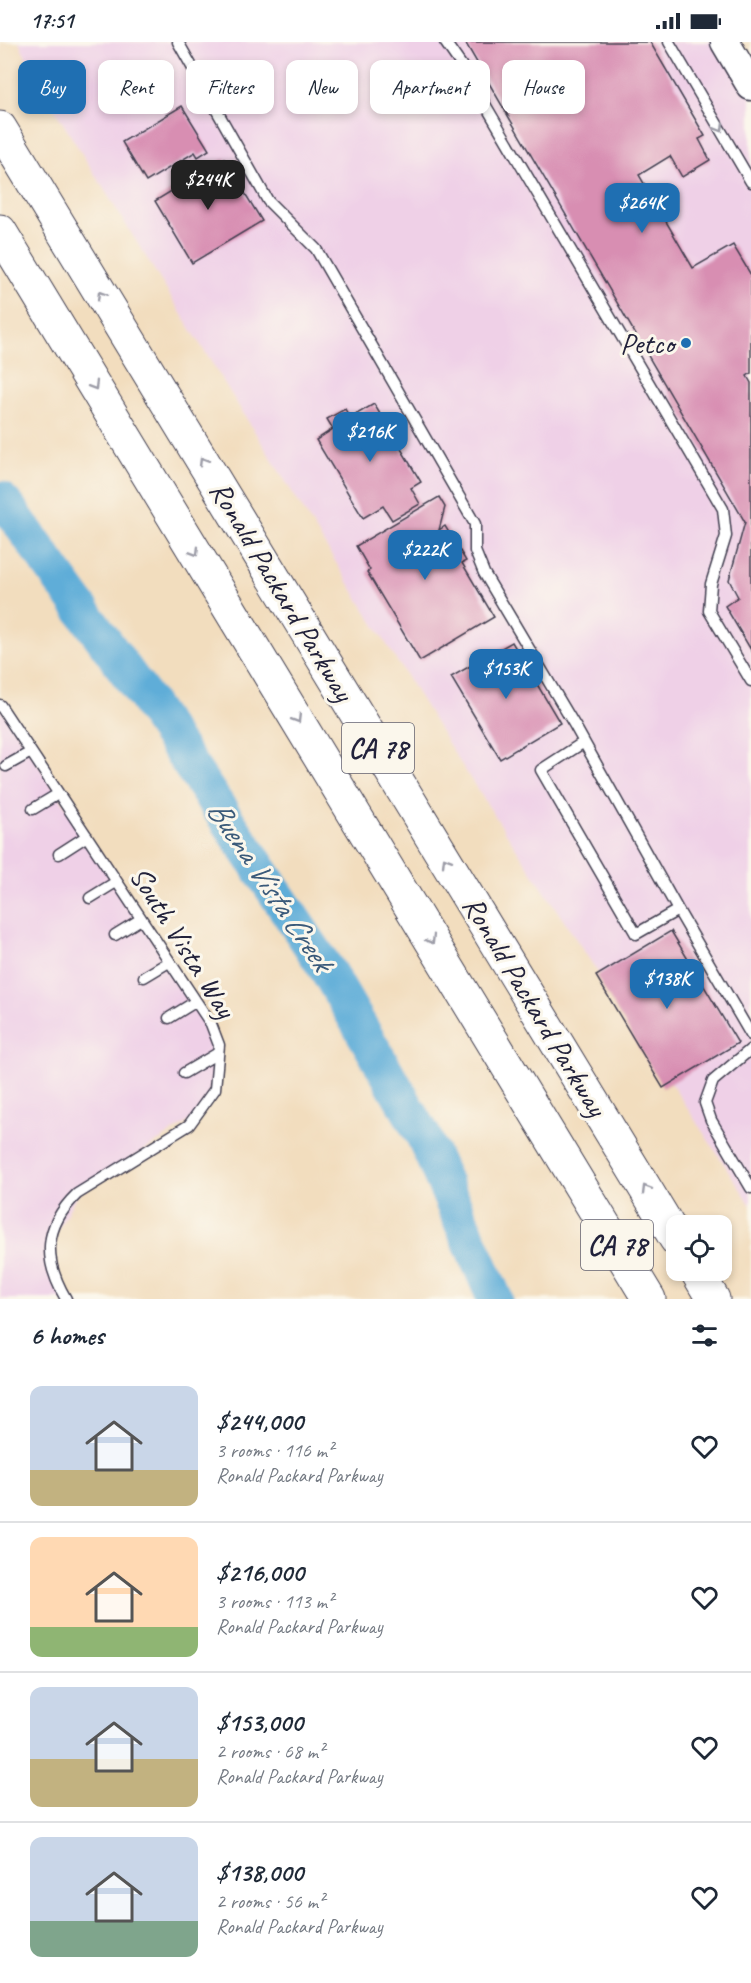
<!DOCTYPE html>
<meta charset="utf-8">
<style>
:root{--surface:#fff;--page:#f6f6f7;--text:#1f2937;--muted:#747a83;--line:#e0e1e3;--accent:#1f6fb2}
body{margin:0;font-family:Caveat,sans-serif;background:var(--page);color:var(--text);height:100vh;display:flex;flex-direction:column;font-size:22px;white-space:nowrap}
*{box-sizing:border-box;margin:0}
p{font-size:20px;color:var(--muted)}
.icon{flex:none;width:33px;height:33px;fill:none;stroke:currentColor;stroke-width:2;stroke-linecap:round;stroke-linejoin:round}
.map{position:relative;height:1257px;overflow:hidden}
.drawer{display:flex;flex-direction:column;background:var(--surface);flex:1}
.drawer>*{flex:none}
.guide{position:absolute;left:18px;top:18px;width:716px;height:54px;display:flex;gap:12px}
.controls{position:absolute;left:666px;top:1173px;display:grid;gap:12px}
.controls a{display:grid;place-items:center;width:66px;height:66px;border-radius:12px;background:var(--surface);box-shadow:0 3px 9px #0003;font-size:30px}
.price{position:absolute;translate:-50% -51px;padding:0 14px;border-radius:12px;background:var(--accent);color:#fff;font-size:20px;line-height:39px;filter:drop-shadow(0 2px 3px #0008)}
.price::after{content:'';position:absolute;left:50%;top:36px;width:18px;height:14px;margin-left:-9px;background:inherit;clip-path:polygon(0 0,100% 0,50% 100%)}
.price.current{background:#222;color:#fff}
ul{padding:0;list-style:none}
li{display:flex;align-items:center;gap:18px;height:150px;padding:0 30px}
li+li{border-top:2px solid var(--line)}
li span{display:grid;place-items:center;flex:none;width:168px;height:120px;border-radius:12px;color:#555}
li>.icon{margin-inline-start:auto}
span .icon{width:72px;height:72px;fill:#fffc;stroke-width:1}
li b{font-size:26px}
h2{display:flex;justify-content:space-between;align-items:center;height:72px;padding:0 30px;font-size:26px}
.pill{padding:0 21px;border-radius:12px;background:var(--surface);box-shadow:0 3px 9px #0003;font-size:21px;line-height:54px}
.pill.current{background:var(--accent);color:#fff}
.status{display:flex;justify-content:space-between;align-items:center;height:42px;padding:0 30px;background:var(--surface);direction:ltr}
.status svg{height:16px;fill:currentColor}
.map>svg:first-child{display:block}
.built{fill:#efd0e7}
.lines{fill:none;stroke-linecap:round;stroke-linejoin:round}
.river{stroke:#5eadd8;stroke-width:36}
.building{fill:#d88eb2}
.service-casing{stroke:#413e4f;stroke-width:13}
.secondary-casing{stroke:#413e4f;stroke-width:31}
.motorway-casing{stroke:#413e4f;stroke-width:35}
.service{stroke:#fff;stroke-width:10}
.secondary{stroke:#fff;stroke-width:28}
.motorway{stroke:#fff;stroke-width:33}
.oneway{stroke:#9c9ca7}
.poi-dot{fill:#1f6fb2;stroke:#fbf7ec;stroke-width:2}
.labels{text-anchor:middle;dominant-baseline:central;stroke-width:6;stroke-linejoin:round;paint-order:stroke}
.shield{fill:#fbf7ec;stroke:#636270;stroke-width:1.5}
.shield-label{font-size:28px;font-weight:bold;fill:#22223b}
.poi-label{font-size:30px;fill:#22223b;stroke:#fbf7ec;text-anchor:end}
.street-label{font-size:30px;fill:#22223b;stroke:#fbf7ec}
.water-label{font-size:32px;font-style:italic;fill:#3a5a7a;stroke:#fbf7ec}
</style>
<div class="status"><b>17:51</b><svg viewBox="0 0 49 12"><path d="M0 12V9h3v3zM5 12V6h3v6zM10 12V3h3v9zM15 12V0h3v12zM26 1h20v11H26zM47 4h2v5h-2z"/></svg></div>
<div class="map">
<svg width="751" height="1257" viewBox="0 0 751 1257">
<rect width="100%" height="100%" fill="#fbf7ec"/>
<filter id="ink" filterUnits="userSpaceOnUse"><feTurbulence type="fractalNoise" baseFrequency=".0167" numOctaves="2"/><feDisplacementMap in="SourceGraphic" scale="12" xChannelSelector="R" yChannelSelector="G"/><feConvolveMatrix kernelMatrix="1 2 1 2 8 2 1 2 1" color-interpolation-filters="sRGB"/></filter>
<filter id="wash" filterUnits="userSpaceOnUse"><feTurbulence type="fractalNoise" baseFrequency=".008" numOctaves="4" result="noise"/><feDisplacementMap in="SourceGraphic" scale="24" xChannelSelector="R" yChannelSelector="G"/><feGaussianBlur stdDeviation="1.35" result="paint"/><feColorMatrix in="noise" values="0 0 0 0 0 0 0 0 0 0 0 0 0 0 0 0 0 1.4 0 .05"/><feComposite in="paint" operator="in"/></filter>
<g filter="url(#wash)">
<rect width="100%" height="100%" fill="#f2ddbe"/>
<path class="built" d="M19 0H719L751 54V1163L466 730 38 41Z
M0 664 202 971 221 1016 202 1071 77 1152 50 1203 65 1257H0Z"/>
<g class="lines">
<path class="river" d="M0 457 8 465 144 654 329 931 424 1095 495 1257"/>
</g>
<g id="blocks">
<path class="building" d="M465 0H650L705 94 699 97 710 118 682 135 670 114 639 133 693 226 733 203 751 233V331L747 334 751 341V608L725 564 738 555 729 538 745 480Z
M182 64 209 108 198 115 195 110 146 140 122 100Z
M224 117 262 179 192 221 155 159Z
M374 362 421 440 411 446 420 462 392 478 383 464 363 476 316 398 333 387 327 377 345 367 350 376Z
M439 455 445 465 439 488 445 484 466 519 462 521 494 575 420 619 367 530 370 528 356 504Z
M512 600 560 681 500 717 451 635Z
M671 889 738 1001 663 1046 596 934Z"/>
</g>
</g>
<g filter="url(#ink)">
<use href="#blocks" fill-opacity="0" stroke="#413e4f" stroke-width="1.5"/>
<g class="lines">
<g class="service-casing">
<path id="service" d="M178 0 268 159 316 207 460 456 475 482V509L484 531 575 684 678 868 751 993
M445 0 466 30 723 467 726 494 711 542 709 569 751 639
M669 0 751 140
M0 663 211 982 219 1003 215 1047 189 1083 77 1152C43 1185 43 1218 66 1257
M584 700 541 728 636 892 678 868
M6 724 31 710
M33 767 58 752
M59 812 87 794
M90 856 116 840
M115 893 141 877
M144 935 169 920
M169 976 195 960
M751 1007 713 1039 705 1061 711 1078 751 1146
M184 1031 218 1011"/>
</g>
<g class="secondary-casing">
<path id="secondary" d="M725 0 751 44"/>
</g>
<g class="motorway-casing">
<path id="motorway" d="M0 86 676 1197
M0 189 649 1257
M696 1228 713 1257"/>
</g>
<use href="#service" class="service"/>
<use href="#secondary" class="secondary"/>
<use href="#motorway" class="motorway"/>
</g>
<defs><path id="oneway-chevron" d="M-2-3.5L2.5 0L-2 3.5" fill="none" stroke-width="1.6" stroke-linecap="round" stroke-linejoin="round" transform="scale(1.5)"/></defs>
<g class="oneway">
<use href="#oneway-chevron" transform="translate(720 86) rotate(60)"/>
<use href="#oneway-chevron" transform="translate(101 253) rotate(-121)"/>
<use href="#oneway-chevron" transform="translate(94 344) rotate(59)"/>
<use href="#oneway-chevron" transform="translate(203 419) rotate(-121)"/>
<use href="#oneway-chevron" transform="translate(195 510) rotate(59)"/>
<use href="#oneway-chevron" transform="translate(297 677) rotate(59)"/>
<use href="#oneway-chevron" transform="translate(446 819) rotate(-121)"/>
<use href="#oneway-chevron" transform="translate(431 898) rotate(59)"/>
<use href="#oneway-chevron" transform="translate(646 1147) rotate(-121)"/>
</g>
</g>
<circle class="poi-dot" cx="686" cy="301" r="6"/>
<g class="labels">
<g class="shield">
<rect x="342" y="681" width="72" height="50" rx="4.5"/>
<rect x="581" y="1178" width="72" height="50" rx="4.5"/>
</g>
<g class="shield-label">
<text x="378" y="706">CA 78</text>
<text x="617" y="1203">CA 78</text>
</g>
<g class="poi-label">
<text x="674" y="301">Petco</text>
</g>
<g class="street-label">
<text transform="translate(282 549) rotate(59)">Ronald Packard Parkway</text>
<text transform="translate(183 900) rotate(58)">South Vista Way</text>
<text transform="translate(535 964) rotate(59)">Ronald Packard Parkway</text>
</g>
<g class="water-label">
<text transform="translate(270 843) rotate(56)">Buena Vista Creek</text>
</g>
</g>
</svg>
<div class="controls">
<a><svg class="icon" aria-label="locate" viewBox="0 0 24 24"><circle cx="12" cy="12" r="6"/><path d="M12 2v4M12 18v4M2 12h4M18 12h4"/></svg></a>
</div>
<b class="price current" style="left:208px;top:169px">$244K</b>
<b class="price" style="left:642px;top:192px">$264K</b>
<b class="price" style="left:370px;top:421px">$216K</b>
<b class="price" style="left:425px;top:539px">$222K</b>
<b class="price" style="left:506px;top:658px">$153K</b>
<b class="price" style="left:667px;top:968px">$138K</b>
<div class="guide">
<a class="pill current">Buy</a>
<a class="pill">Rent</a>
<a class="pill">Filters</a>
<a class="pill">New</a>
<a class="pill">Apartment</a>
<a class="pill">House</a>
</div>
</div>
<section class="drawer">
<h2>6 homes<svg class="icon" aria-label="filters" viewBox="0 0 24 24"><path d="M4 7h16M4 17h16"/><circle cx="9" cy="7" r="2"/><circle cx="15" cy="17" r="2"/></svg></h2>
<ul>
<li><span style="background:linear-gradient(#c9d6e8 70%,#c2b280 0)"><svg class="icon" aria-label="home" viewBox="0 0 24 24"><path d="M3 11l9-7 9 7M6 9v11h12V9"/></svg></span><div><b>$244,000</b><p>3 rooms · 116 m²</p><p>Ronald Packard Parkway</p></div><svg class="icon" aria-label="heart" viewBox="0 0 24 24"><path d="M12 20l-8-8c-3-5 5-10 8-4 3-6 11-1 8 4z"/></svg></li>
<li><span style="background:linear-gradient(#ffd9b3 75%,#8fb573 0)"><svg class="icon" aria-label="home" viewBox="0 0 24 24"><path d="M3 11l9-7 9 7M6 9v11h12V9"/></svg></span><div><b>$216,000</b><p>3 rooms · 113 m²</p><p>Ronald Packard Parkway</p></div><svg class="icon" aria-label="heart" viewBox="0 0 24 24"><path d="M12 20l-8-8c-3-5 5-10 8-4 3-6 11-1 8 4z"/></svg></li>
<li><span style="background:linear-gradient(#c9d6e8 60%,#c2b280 0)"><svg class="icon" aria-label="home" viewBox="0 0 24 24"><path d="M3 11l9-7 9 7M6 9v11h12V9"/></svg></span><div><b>$153,000</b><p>2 rooms · 68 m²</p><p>Ronald Packard Parkway</p></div><svg class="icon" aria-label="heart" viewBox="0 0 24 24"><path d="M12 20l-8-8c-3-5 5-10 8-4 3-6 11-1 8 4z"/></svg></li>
<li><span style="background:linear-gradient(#c9d6e8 70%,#7fa58c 0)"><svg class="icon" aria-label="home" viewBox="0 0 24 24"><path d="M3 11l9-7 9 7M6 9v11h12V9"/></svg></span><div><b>$138,000</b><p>2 rooms · 56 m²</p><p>Ronald Packard Parkway</p></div><svg class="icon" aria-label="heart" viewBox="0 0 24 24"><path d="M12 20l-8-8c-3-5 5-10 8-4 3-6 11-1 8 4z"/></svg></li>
</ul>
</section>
